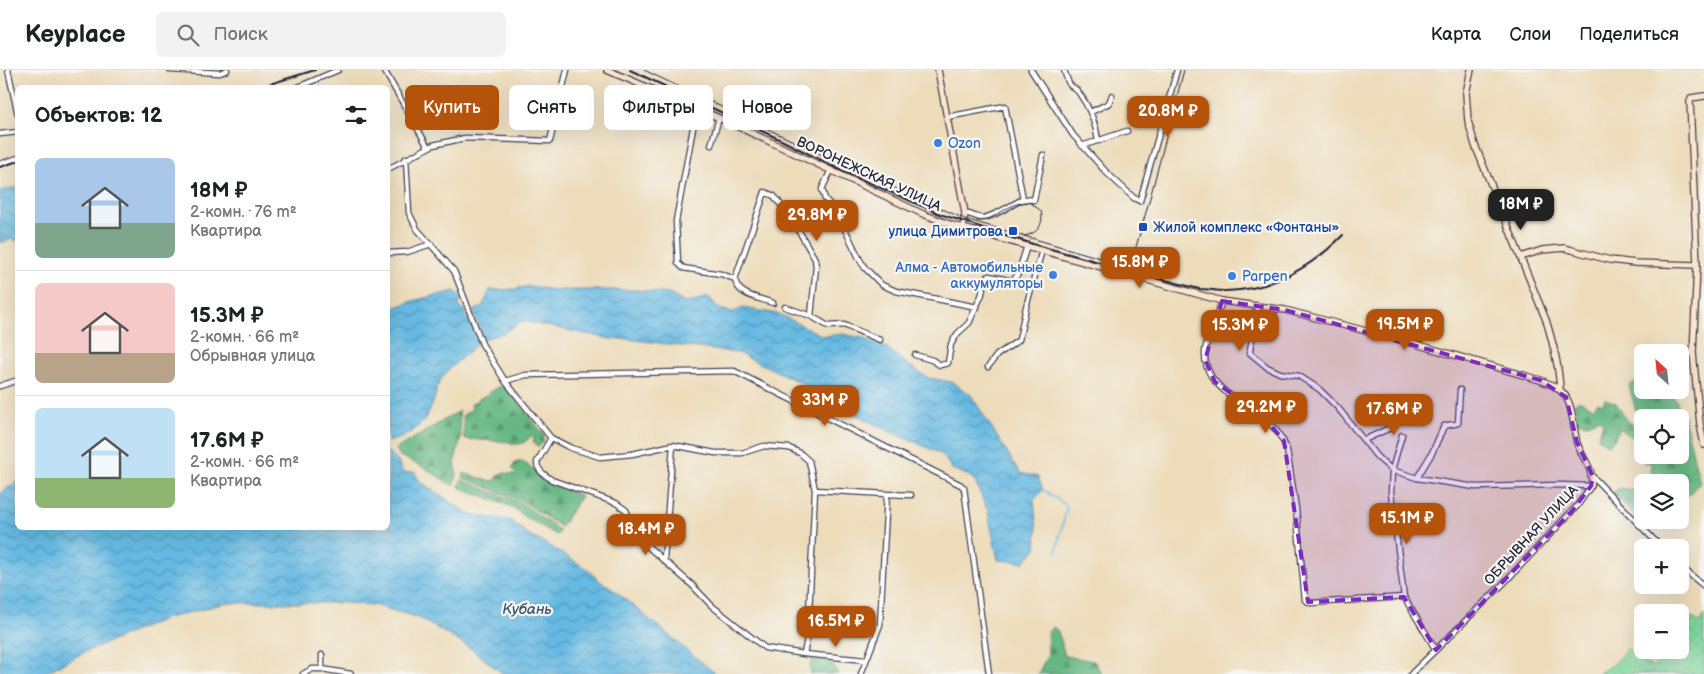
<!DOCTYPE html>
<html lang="ru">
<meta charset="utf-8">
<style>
:root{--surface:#fff;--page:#f2f2f2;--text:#202124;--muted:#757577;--line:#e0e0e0;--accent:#b45309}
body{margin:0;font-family:"Balsamiq Sans",sans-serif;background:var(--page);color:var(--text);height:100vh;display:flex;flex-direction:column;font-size:19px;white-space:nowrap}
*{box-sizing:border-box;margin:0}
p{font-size:16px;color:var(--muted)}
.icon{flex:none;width:28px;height:28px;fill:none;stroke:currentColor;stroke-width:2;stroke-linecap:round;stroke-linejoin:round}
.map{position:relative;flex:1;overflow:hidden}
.panel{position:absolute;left:15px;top:15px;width:375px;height:445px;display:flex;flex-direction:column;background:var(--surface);border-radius:8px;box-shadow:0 5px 20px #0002}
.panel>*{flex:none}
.top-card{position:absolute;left:405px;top:15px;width:475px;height:45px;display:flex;gap:10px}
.needle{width:32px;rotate:333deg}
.fabs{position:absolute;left:1634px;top:274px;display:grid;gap:10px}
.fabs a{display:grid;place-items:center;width:55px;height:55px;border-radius:8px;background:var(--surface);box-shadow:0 5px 20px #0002;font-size:25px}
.price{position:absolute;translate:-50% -42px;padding:0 11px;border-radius:10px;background:var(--accent);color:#fff;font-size:16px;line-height:32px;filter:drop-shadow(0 1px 2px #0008)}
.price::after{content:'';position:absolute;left:50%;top:30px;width:15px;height:11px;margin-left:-8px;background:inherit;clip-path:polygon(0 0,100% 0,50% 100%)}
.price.selected{background:#222;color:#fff}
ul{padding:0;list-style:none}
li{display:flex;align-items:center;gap:15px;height:125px;padding:0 20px}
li+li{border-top:1px solid var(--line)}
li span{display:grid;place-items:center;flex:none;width:140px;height:100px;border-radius:8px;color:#555}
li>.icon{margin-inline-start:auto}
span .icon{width:60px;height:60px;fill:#fffc;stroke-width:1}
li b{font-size:21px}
h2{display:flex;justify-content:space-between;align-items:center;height:60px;padding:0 20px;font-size:21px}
.pill{padding:0 18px;border-radius:8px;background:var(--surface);box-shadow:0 5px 20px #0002;font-size:18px;line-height:45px}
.pill.selected{background:var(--accent);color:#fff}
header{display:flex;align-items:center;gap:30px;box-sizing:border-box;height:70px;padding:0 25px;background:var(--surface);border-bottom:1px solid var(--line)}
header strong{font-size:24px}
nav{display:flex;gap:28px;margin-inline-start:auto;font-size:18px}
.search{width:350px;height:45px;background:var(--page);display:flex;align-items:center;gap:12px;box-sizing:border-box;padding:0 18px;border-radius:8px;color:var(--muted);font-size:19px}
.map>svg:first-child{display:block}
.forest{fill:url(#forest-firs);stroke:#446c5f}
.park{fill:url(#park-dots);stroke:#507c6b}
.water{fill:url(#water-waves);stroke:#446e8e}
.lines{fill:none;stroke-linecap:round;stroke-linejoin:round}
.stream{stroke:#66b9e2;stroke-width:2}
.street-casing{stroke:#403e4e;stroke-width:7}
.secondary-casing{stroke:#403e4e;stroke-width:8}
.street{stroke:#fff;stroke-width:4.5}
.secondary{stroke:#fbe5cf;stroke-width:5.5}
.tram{stroke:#22223b;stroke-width:1}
.rail{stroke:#22223b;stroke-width:2}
.marked{fill:#7b2cbf;fill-opacity:0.2;stroke:#7b2cbf;stroke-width:4;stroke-dasharray:10 6;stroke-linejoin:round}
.shop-dot{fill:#3f7fe0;stroke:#f6f6f2;stroke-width:2}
.transit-dot{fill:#1a4fb4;stroke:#f6f6f2;stroke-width:2}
.labels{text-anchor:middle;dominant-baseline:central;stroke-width:4.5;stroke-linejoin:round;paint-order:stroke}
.shop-label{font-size:14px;fill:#366cbe;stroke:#f6f6f2;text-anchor:start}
.street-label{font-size:14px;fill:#22223b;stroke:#f6f6f2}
.transit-label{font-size:14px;fill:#164399;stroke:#f6f6f2;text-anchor:start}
.water-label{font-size:15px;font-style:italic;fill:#3a5775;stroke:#f6f6f2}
</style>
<header>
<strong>Keyplace</strong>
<div class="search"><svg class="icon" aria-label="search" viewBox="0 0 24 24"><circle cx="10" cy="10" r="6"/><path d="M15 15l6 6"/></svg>Поиск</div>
<nav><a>Карта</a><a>Слои</a><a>Поделиться</a></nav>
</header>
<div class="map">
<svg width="1704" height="604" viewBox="0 0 1704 604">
<defs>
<pattern id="forest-firs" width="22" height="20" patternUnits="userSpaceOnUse" patternTransform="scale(1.25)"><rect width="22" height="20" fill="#66b783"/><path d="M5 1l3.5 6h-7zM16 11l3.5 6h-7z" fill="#54946c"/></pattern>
<pattern id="park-dots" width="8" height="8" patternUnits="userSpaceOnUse" patternTransform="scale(1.25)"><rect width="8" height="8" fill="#7dd69b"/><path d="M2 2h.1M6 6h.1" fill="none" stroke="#6cb786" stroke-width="1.8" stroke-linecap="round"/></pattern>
<pattern id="water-waves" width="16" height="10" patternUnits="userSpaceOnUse" patternTransform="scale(1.25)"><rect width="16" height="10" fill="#66b9e2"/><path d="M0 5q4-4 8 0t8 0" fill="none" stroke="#5496b8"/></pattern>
</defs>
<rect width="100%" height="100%" fill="#f6f6f2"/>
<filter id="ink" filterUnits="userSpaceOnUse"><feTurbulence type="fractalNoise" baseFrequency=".02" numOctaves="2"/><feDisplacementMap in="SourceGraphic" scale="10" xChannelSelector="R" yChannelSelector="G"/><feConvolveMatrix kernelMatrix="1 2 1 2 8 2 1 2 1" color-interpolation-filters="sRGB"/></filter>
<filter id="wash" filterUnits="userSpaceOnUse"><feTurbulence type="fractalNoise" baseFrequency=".0096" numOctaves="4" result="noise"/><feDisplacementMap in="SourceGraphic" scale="20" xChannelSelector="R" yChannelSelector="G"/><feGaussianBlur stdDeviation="1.12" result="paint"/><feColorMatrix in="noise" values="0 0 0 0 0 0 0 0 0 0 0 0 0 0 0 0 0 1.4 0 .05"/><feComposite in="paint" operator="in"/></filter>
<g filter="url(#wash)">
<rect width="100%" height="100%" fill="#eddcba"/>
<path class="forest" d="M1634 312H1642V320H1670L1673 326 1683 342 1700 413 1680 433V412H1649L1651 392 1645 393 1641 388 1642 382V385H1680V348H1642V375L1620 358 1614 370 1608 375 1598 368 1603 352 1599 349 1587 354 1577 352 1575 333 1579 330 1593 338 1598 332 1603 334 1605 329 1616 333 1628 351 1641 359 1629 316Z
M500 316H506L544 365 543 373 538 377 533 371 535 367 531 366C526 373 517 377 509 372L466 369 464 367 463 345 472 339 471 334Z
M459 341 461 368 455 391 457 406 453 416 425 398 400 386 396 379Z
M521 391 534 399 537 405 547 412 581 426 561 457 522 431 463 408 464 403 489 411 496 410 498 406 503 403 514 404 516 403 512 398 515 393Z
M461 410 521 433 560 461 557 465 525 447 514 438 459 417Z
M1619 418 1642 421V450L1612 423Z
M1053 557 1058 561 1065 586 1094 591 1102 604H1038L1048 584 1047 563Z
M811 588C824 589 833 591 838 604H811L810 596Z"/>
<path class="park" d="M1688 545 1699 552 1704 545V604H1598L1616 592 1627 578 1639 590 1653 597 1667 580H1680V564L1687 555Z"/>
<path class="water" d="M17 117V171L11 169 0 173V121Z
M529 216 553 220H638L670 224 685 233 709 227 719 239 733 242 743 238 779 244 823 266 843 264 864 268 887 278 908 295 928 308 952 312 971 325 1020 403 1038 407 1043 420 1034 430 1037 461 1036 479 1024 492 998 490 987 439 975 412 970 406 952 399 942 384 880 357 843 338 829 326 738 283 627 269H611L522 251 503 263 484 269 473 241 482 237 490 220 515 219Z
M455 221 461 227 459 237 466 241 467 247 479 272C466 286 450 295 440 311 436 317 436 326 433 333 424 356 410 366 388 372V240L412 231Z
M388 381 398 392 403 403 415 402 418 409 429 418 471 445 510 450 531 467 545 473 590 501 598 510 609 516 716 604H503L469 577 419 548 374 535 343 533H226L164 549 83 583 43 604H0V424L17 411 18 458H388Z"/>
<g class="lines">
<path class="stream" d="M1042 419 1067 436 1056 482"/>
</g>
</g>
<g filter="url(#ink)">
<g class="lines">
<g class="street-casing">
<path id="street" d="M8 0 18 45
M170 0 220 3 227 0
M384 0 428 77
M1031 0 1073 65 1107 103 1134 128 1140 131 1177 0
M1064 0C1066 5 1067 11 1070 15 1073 18 1077 19 1079 23 1090 38 1096 53 1098 71
M296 18 338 0
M700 40 693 58 676 151 678 193 683 198 721 204 735 209
M1091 42 1109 33 1112 25
M947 47 1005 36 1023 129C1013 134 990 149 981 148 976 147 970 144 965 143
M0 64 18 62
M711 75 719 48
M1082 76 1127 61
M406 88 409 143 417 159 454 201 482 274 505 311 551 368 571 378 600 387 632 384 673 375 715 383H742L764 376 789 378 800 383 809 391 815 420 808 563 804 584
M0 94 18 88
M388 99 433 75 465 68 550 71 567 0
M831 100 822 119 825 129 836 141 860 190 865 198 882 215 896 221 977 237
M1023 129 1034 130 1043 85
M388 183 407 182 431 174
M1222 231C1217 246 1206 267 1205 282 1204 302 1216 315 1231 326 1235 329 1239 333 1243 335 1249 338 1255 339 1260 344 1272 354 1282 365 1287 380L1296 438 1305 530 1311 533 1404 527
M773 233C760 228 737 226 735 209L765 122 774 126 792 149 815 189 816 197 811 246
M785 237 811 246 828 256 844 255 880 270
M1258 237 1250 280V283L1267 297 1280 303 1299 306 1319 319 1338 338 1377 387 1392 400 1417 408 1475 417 1559 415 1591 416
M915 285 932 290 940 295 948 293 951 274 958 263 969 253 982 224 984 210 989 206 1013 211 1018 204 1027 176
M988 297 997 285 1019 270 1026 237 1042 180
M505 311 526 305 734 301 961 415 964 418 989 604
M0 316 18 310
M1402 365 1392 400 1391 423 1404 527 1436 580
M551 368 537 392C537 401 545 405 552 410L616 433 626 440 637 467 692 515 712 536 765 578 804 584 866 590
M1364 370 1392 357 1393 340
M1593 407 1662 478
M1417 408 1432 383 1444 356 1458 353 1460 320
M815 420 887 424 880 555 861 604
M887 424 911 425
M664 489 673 375
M1680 496 1704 516
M322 599 351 604
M303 604 312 599H322V585
M1411 604 1503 514 1577 436 1591 416"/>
</g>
<g class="secondary-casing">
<path id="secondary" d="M607 0 726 51 923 144 952 155 1222 231 1285 240 1412 273 1540 310C1550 314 1561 318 1566 327 1574 340 1573 358 1577 373 1582 388 1595 400 1591 416
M938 0 965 143 963 158
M1471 0 1466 23 1468 51 1475 75 1546 250C1553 273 1559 295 1560 320
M1704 26 1691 28 1690 31 1697 195 1693 283 1700 354 1704 375
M1521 187 1542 180 1564 178 1610 190 1635 193 1697 195"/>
</g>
<use href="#street" class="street"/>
<use href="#secondary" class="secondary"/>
<path class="tram" d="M644 0 852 99 965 149 1118 193 1129 188 1136 177 1150 128 1184 0
M977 151C997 151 1010 129 1031 133L1041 141C1045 156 1035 166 1021 166"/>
<path class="rail" d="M630 0 779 69 845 102 940 144 1036 175 1199 219C1208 219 1217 221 1226 221 1272 220 1312 197 1343 165
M257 18 315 0
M0 97 18 91"/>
</g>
</g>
<path class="marked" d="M1222 231 1285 240 1540 310 1566 327 1577 372 1593 407 1591 416 1572 441 1436 580 1404 527 1308 532 1284 371 1261 344 1215 312 1205 290Z"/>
<g class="shop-dot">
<circle cx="938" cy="73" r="5"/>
<circle cx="1053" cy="205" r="5"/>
<circle cx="1232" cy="206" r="5"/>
</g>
<g class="transit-dot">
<rect x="1138" y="152" width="10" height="10" rx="2.5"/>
<rect x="1008" y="156" width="10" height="10" rx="2.5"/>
</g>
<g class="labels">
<g class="shop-label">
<text x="948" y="73">Ozon</text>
<text x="1043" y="197" text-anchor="end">Алма - Автомобильные<tspan x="1043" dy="16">аккумуляторы</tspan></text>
<text x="1242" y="206">Parpen</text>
</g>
<g class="street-label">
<text transform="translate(869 104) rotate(25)">ВОРОНЕЖСКАЯ УЛИЦА</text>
<text transform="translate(1531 465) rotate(-47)">ОБРЫВНАЯ УЛИЦА</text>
</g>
<g class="transit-label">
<text x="1153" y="157">Жилой комплекс «Фонтаны»</text>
<text x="1003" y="161" text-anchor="end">улица Димитрова</text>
</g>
<g class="water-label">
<text x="527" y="539">Кубань</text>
</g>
</g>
</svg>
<div class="fabs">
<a><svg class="needle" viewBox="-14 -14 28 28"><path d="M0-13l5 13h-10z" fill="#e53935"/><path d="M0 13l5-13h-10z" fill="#757577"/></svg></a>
<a><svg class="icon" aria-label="locate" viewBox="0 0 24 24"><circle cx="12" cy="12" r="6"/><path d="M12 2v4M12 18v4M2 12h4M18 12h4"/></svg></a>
<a><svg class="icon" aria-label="layers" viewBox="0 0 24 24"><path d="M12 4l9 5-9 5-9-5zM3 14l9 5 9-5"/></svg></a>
<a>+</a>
<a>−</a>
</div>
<b class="price" style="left:1168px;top:68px">20.8M ₽</b>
<b class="price selected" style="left:1521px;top:161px">18M ₽</b>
<b class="price" style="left:817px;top:172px">29.8M ₽</b>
<b class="price" style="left:1140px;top:219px">15.8M ₽</b>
<b class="price" style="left:1405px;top:281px">19.5M ₽</b>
<b class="price" style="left:1240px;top:282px">15.3M ₽</b>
<b class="price" style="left:825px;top:357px">33M ₽</b>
<b class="price" style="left:1266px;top:364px">29.2M ₽</b>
<b class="price" style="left:1394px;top:366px">17.6M ₽</b>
<b class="price" style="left:1407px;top:475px">15.1M ₽</b>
<b class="price" style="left:646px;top:486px">18.4M ₽</b>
<b class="price" style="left:836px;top:578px">16.5M ₽</b>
<div class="top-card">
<a class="pill selected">Купить</a>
<a class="pill">Снять</a>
<a class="pill">Фильтры</a>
<a class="pill">Новое</a>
</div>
<section class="panel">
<h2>Объектов: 12<svg class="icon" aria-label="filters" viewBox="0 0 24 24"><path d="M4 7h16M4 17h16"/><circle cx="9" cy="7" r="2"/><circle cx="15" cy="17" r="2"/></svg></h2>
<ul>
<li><span style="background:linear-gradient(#a9c7e8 65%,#7fa58c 0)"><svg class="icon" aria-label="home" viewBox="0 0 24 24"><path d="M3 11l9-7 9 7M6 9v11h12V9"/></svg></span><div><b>18M ₽</b><p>2-комн. · 76 m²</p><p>Квартира</p></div></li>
<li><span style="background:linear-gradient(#f6c9c9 70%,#b9a48a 0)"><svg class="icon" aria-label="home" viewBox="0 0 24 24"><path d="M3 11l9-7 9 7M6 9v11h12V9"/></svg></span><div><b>15.3M ₽</b><p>2-комн. · 66 m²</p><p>Обрывная улица</p></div></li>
<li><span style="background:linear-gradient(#bfe0f5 70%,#8fb573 0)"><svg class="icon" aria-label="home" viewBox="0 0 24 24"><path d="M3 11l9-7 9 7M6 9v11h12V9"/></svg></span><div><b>17.6M ₽</b><p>2-комн. · 66 m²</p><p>Квартира</p></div></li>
</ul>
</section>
</div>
